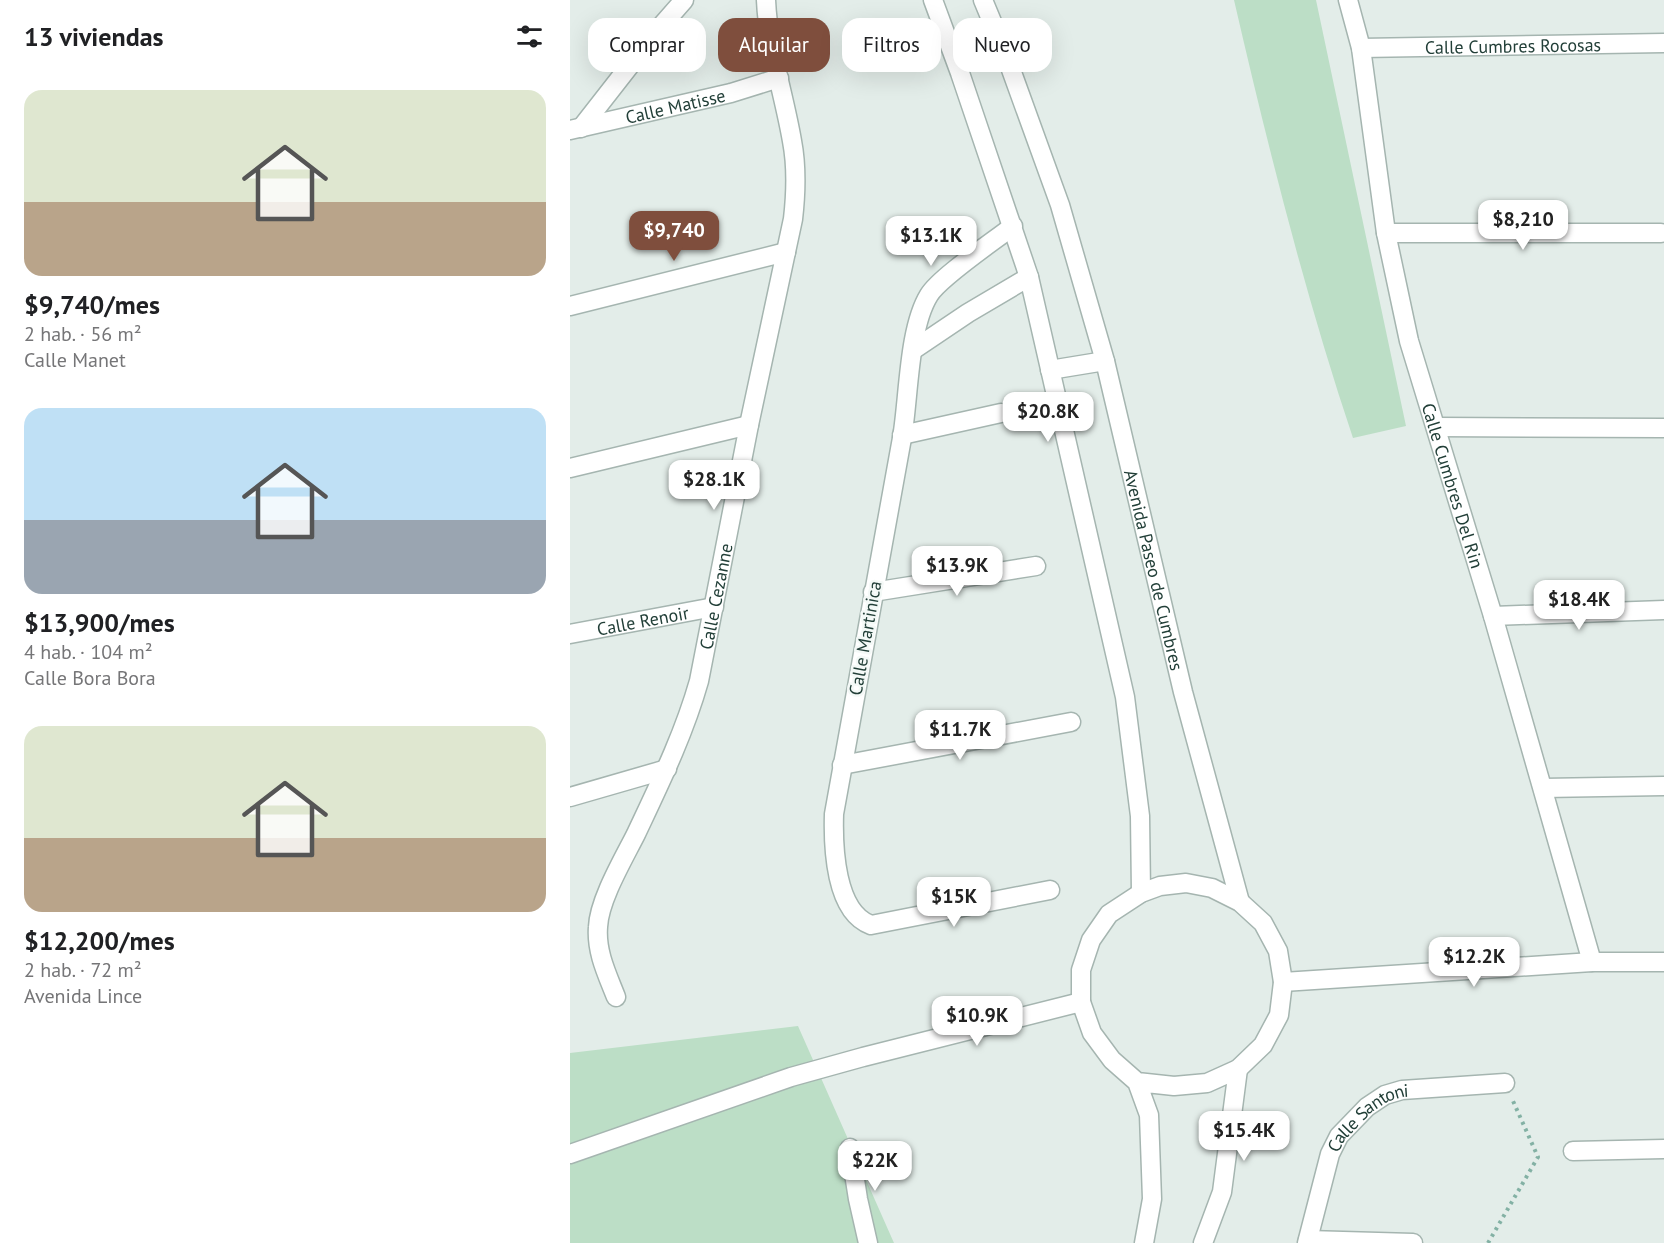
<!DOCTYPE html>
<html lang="es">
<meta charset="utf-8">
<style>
:root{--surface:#fff;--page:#f6f6f6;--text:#202124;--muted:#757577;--accent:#7f4e3d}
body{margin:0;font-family:"PT Sans",sans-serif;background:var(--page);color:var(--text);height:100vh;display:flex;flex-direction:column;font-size:22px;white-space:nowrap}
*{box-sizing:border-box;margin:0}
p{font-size:20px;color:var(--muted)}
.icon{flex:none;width:33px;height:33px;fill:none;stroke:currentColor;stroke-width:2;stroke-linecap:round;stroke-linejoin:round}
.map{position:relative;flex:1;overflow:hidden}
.panel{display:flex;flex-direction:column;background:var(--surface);width:570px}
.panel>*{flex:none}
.hud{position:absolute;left:18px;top:18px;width:570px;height:54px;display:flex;gap:12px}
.price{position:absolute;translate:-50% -51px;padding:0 14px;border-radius:12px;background:#fff;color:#222;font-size:20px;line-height:39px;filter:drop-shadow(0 2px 3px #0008)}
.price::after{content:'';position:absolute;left:50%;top:36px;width:18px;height:14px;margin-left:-9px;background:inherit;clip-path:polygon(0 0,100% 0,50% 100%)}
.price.on{background:var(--accent);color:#fff}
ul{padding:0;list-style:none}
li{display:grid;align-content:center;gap:12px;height:318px;padding:0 24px}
li span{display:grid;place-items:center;height:186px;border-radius:18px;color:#555}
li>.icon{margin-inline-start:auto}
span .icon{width:108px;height:108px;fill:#fffc;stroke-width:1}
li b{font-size:26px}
h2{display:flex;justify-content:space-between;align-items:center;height:72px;padding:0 24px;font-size:26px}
.chip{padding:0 21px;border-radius:18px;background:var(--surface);box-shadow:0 6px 24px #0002;font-size:21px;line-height:54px}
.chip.on{background:var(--accent);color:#fff}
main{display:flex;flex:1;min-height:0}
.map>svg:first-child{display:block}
.green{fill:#bcdec6}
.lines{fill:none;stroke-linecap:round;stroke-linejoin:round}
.minor-casing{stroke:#a5b5b0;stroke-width:21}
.tertiary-casing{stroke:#a5b5b0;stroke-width:21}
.path{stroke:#83b1a4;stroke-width:4;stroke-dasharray:3 4.5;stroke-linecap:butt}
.minor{stroke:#fff;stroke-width:18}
.tertiary{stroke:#fff;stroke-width:18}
.labels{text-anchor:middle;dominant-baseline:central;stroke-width:5;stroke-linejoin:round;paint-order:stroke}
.street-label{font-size:18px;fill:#223f38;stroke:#f4f9f7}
</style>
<main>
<section class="panel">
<h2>13 viviendas<svg class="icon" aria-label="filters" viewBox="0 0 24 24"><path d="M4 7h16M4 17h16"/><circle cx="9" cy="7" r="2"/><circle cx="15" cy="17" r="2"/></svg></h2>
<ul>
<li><span style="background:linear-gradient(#dfe7d0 60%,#b9a48a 0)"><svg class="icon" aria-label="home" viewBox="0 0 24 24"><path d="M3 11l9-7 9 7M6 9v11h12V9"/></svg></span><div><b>$9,740/mes</b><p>2 hab. · 56 m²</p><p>Calle Manet</p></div></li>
<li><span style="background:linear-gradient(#bfe0f5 60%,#9aa5b1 0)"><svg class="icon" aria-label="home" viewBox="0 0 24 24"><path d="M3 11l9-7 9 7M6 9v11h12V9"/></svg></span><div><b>$13,900/mes</b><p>4 hab. · 104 m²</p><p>Calle Bora Bora</p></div></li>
<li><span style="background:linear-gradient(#dfe7d0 60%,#b9a48a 0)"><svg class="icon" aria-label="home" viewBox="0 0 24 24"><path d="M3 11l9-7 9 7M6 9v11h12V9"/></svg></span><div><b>$12,200/mes</b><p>2 hab. · 72 m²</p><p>Avenida Lince</p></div></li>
</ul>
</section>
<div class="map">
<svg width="1094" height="1243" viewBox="0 0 1094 1243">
<rect width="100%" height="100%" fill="#e3ede9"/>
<path class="green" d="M664 0H746L836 426 783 438C735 295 698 147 664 0Z
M228 1026 324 1243H0V1053Z"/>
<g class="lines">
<g class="minor-casing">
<g id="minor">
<path id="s1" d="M778 0 791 48 816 233 839 341 923 616 1022 962"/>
<path id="s2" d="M791 48 1094 43"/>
<path d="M11 128 86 32 114 0"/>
<path id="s3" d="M0 130 161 93 209 78"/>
<path d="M443 226C424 241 370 277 359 295 338 329 339 398 332 438 310 563 286 688 264 814 263 847 265 912 301 925L480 890"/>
<path d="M816 233H1091"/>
<path d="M0 306 216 252"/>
<path d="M343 350 398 313 459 277"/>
<path d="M866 427 1094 428"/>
<path d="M332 435 431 413"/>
<path d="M0 468 179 425"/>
<path d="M303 592 466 566"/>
<path d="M923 616 1094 610"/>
<path id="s4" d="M0 634 144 607"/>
<path d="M272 765 501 722"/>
<path d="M973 788 1094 786"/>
<path d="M0 797 97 769"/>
<path id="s5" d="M46 997C37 974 26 952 28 927 29 900 54 858 66 834 90 783 114 734 129 681L179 425 223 219C226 193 227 167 222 141 214 94 198 48 196 0"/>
<path d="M280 1148 288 1199 298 1243"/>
<path d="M1003 1151 1094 1149"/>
<path d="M738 1240 843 1243"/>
<path id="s6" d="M737 1243 760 1154 769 1136 797 1107 815 1095 832 1090 935 1083"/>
</g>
</g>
<g class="tertiary-casing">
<g id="tertiary">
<path d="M363 0 390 73 459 277 555 697 570 816 571 893"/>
<path id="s7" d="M413 0 435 53 490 205 535 361 613 692 670 902"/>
<path d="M480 370 535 361"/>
<path d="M713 982 1022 962H1094"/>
<path d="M567 1082 604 1086 637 1083 668 1069 693 1045 709 1015 713 982 708 951 693 923 670 902 642 888 616 883 590 886 571 893 539 914 521 940 511 970V1002L522 1033 542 1060 567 1082 579 1115 582 1199 574 1243"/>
<path d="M0 1154 221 1077 293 1057 511 1002"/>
<path d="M633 1243 652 1192 668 1069"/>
</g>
</g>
<path class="path" d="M918 1243 968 1157 943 1101"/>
<use href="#minor" class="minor"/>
<use href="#tertiary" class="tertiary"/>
</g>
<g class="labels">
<g class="street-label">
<text stroke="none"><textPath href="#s2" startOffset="152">Calle Cumbres Rocosas</textPath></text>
<text stroke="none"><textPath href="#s3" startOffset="108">Calle Matisse</textPath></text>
<text stroke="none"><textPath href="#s1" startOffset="498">Calle Cumbres Del Rin</textPath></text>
<text stroke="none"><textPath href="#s7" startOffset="596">Avenida Paseo de Cumbres</textPath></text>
<text stroke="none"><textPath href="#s5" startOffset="426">Calle Cezanne</textPath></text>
<text stroke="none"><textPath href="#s4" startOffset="74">Calle Renoir</textPath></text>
<text transform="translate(295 638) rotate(-80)">Calle Martinica</text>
<text stroke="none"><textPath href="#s6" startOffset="147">Calle Santoni</textPath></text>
</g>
</g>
</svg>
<b class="price" style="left:953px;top:251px">$8,210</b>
<b class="price on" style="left:104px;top:262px">$9,740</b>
<b class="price" style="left:361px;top:267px">$13.1K</b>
<b class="price" style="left:478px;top:443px">$20.8K</b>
<b class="price" style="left:144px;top:511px">$28.1K</b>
<b class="price" style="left:387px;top:597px">$13.9K</b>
<b class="price" style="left:1009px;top:631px">$18.4K</b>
<b class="price" style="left:390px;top:761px">$11.7K</b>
<b class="price" style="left:384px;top:928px">$15K</b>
<b class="price" style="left:904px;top:988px">$12.2K</b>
<b class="price" style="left:407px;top:1047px">$10.9K</b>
<b class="price" style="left:674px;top:1162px">$15.4K</b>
<b class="price" style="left:305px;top:1192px">$22K</b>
<div class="hud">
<a class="chip">Comprar</a>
<a class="chip on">Alquilar</a>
<a class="chip">Filtros</a>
<a class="chip">Nuevo</a>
</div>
</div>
</main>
